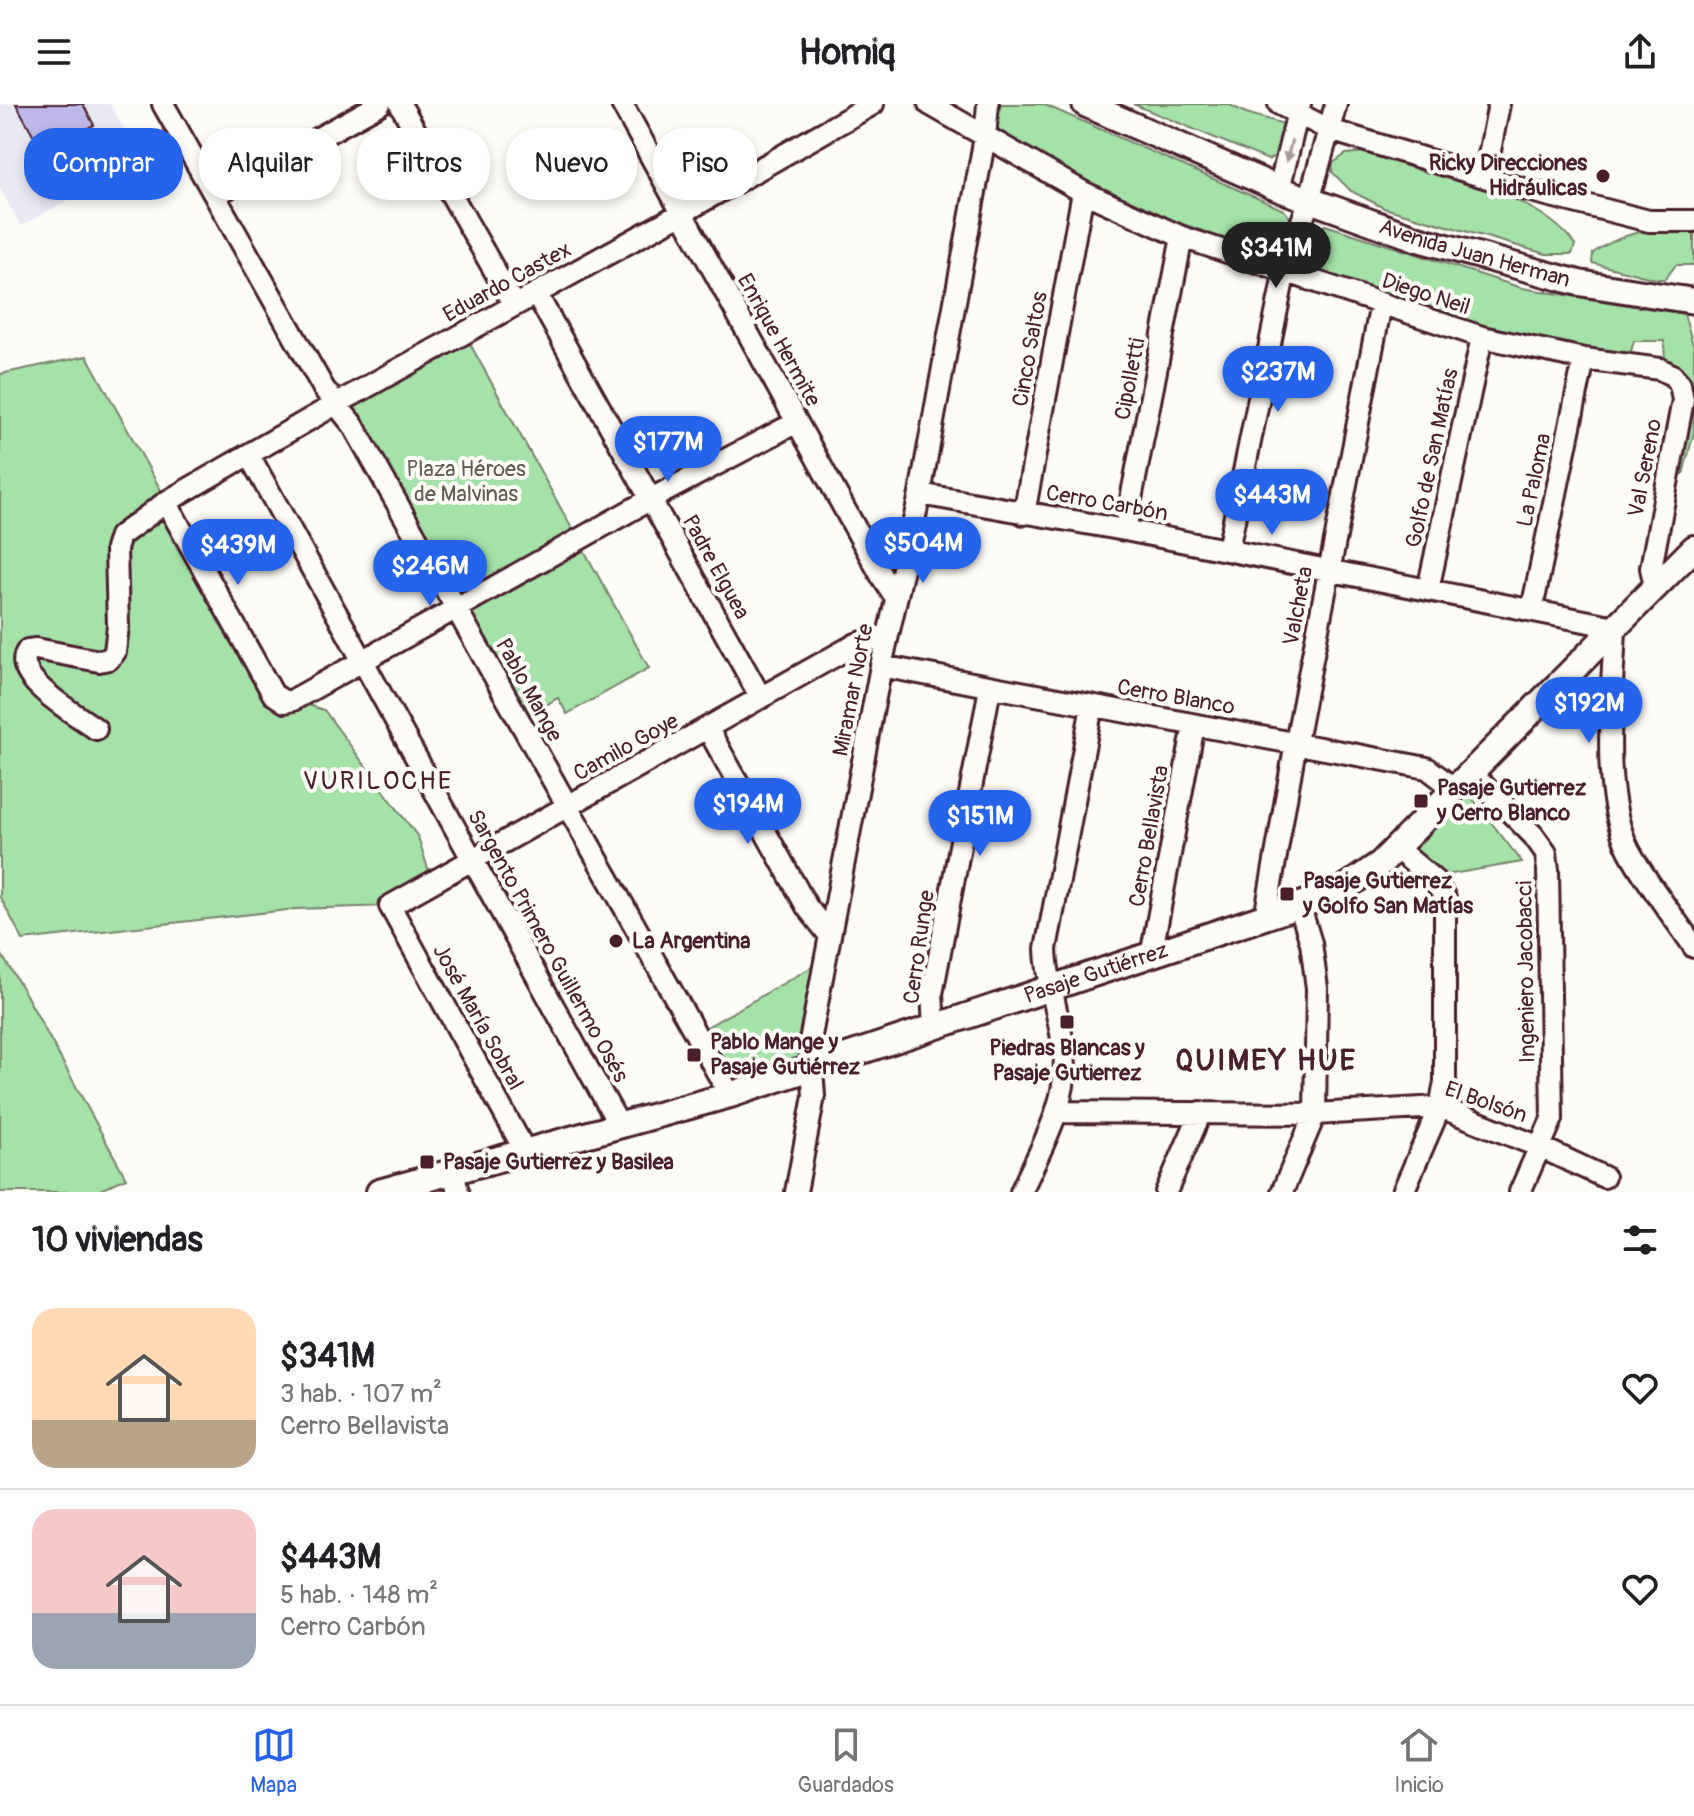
<!DOCTYPE html>
<html lang="es">
<meta charset="utf-8">
<style>
:root{--surface:#fff;--page:#f2f2f2;--text:#202124;--muted:#757577;--line:#e0e0e0;--accent:#2563eb}
body{margin:0;font-family:Pangolin,sans-serif;background:var(--page);color:var(--text);height:100vh;display:flex;flex-direction:column;font-size:30px;white-space:nowrap}
*{box-sizing:border-box;margin:0}
p{font-size:26px;color:var(--muted)}
.icon{flex:none;width:44px;height:44px;fill:none;stroke:currentColor;stroke-width:2;stroke-linecap:round;stroke-linejoin:round}
.map{position:relative;height:1088px;overflow:hidden}
.details{display:flex;flex-direction:column;background:var(--surface);flex:1}
.details>*{flex:none}
.hud{position:absolute;left:24px;top:24px;width:800px;height:72px;display:flex;gap:16px}
.price{position:absolute;translate:-50% -68px;padding:0 18px;border-radius:28px;background:var(--accent);color:#fff;font-size:26px;line-height:52px;filter:drop-shadow(0 2px 4px #0008)}
.price::after{content:'';position:absolute;left:50%;top:48px;width:24px;height:18px;margin-left:-12px;background:inherit;clip-path:polygon(0 0,100% 0,50% 100%)}
.price.selected{background:#222;color:#fff}
ul{padding:0;list-style:none}
li{display:flex;align-items:center;gap:24px;height:200px;padding:0 32px}
li+li{border-top:2px solid var(--line)}
li span{display:grid;place-items:center;flex:none;width:224px;height:160px;border-radius:24px;color:#555}
li>.icon{margin-inline-start:auto}
span .icon{width:96px;height:96px;fill:#fffc;stroke-width:1}
li b{font-size:34px}
h2{display:flex;justify-content:space-between;align-items:center;height:96px;padding:0 32px;font-size:34px}
.pill{padding:0 28px;border-radius:32px;background:var(--surface);box-shadow:0 4px 12px #0003;font-size:28px;line-height:72px}
.pill.selected{background:var(--accent);color:#fff}
header{display:flex;justify-content:space-between;align-items:center;height:104px;padding:0 32px;background:var(--surface);font-size:36px;font-weight:800}
.menu{display:flex;justify-content:space-around;align-items:center;height:112px;border-top:2px solid var(--line);background:var(--surface);font-size:22px;color:var(--muted)}
.menu a{display:grid;justify-items:center;gap:4px}
.menu .selected{color:var(--accent)}
.map>svg:first-child{display:block}
.built{fill:#eae8f3}
.green{fill:#a4e2a9;stroke:#77806a;stroke-width:2}
.building{fill:#beb8ea;stroke:#4a1f2b;stroke-width:2}
.lines{fill:none;stroke-linecap:round;stroke-linejoin:round}
.minor-casing{stroke:#4a1f2b;stroke-width:26}
.major-casing{stroke:#4a1f2b;stroke-width:30}
.minor{stroke:#fdfcf7;stroke-width:20}
.major{stroke:#fdfcf7;stroke-width:24}
.oneway{fill:#ac999b}
.poi-dot{fill:#4a1f2b;stroke:#fdfcf7;stroke-width:3}
.labels{text-anchor:middle;dominant-baseline:central;stroke-width:8;stroke-linejoin:round;paint-order:stroke}
.poi-label{font-size:22px;font-weight:bold;fill:#4a1f2b;stroke:#fdfcf7;text-anchor:start}
.street-label{font-size:22px;fill:#4a1f2b;stroke:#fdfcf7}
.park-label{font-size:22px;fill:#655a51;stroke:#fdfcf7}
.quarter-label{font-size:26px;letter-spacing:2px;fill:#4a1f2b;stroke:#fdfcf7}
.district-label{font-size:30px;font-weight:bold;letter-spacing:2px;fill:#4a1f2b;stroke:#fdfcf7}
</style>
<header><svg class="icon" aria-label="menu" viewBox="0 0 24 24"><path d="M4 6h16M4 12h16M4 18h16"/></svg>Homiq<svg class="icon" aria-label="share" viewBox="0 0 24 24"><path d="M12 15V3M7 8l5-5 5 5M5 13v7h14v-7"/></svg></header>
<div class="map">
<svg width="1694" height="1088" viewBox="0 0 1694 1088">
<rect width="100%" height="100%" fill="#fdfcf7"/>
<filter id="ink" filterUnits="userSpaceOnUse"><feTurbulence type="fractalNoise" baseFrequency=".0125" numOctaves="2"/><feDisplacementMap in="SourceGraphic" scale="16" xChannelSelector="R" yChannelSelector="G"/><feConvolveMatrix kernelMatrix="1 2 1 2 8 2 1 2 1" color-interpolation-filters="sRGB"/></filter>
<g filter="url(#ink)">
<path class="built" d="M0 0H110L141 55 21 122 0 85Z"/>
<path class="green" d="M1000 0H1043L1284 106 1291 115C1284 135 1282 143 1261 148L1177 118 1078 73 1001 32 995 15Z
M1133 0H1228L1246 9 1284 20 1287 28 1280 49 1268 56Z
M1365 48C1425 66 1540 88 1575 141L1572 150H1546L1384 104 1351 87 1332 68 1333 59 1346 50Z
M1325 121 1522 184 1684 210 1694 244V328L1683 370 1677 371 1690 285 1665 259 1664 237H1634L1631 247 1617 252 1480 222 1315 167C1300 146 1304 135 1325 121Z
M1694 125V161H1676L1665 175H1656L1592 159 1593 149C1607 139 1631 128 1648 127 1664 126 1678 128 1694 125Z
M464 229 649 564 567 610 558 594 519 617 336 300Z
M87 252 273 590 324 606 418 733 432 778 390 802 296 805 23 836 0 793V270Z
M1469 690 1522 758 1446 771 1408 749Z
M0 848 25 889 126 1074 96 1088H0Z
M819 859 808 959 732 985 700 927Z"/>
<path class="building" d="M16 0H83L94 21 84 26 94 43 72 55 77 65 58 75Z"/>
<g class="lines">
<g class="minor-casing">
<path id="minor" d="M163 0 324 285 353 321 730 991
M400 0 514 201
M622 0 882 473 896 494
M929 0 1083 88 1182 133 1482 233 1584 255 1660 265 1672 271 1680 280 1683 296 1651 464 1655 482
M1279 0 1330 26 1527 86 1649 117H1694
M1485 72 1499 0
M1279 85 1300 0
M215 91 380 0
M536 189 761 594
M249 351 619 1021
M920 390 1125 426 1615 523C1613 590 1599 687 1629 746 1647 780 1673 811 1694 843
M166 398 273 590 285 598 293 596 651 395 797 318
M1024 410 1083 88
M1125 426 1182 133
M1228 446 1285 166 1309 97 1336 0
M1428 486 1482 233
M1532 505 1584 255
M881 562 1427 664 1456 686
M96 625C78 611 8 573 28 546L36 545 99 557 109 555 115 548 118 522 116 445 120 432 166 398 336 300 682 109 873 0
M708 625 807 803 830 832
M1472 670 1533 731 1546 749 1548 766 1552 1015 1520 1088
M1396 744 1435 777 1445 794V978L1440 1003 1403 1088
M1265 814 1296 638 1381 200
M1151 852 1194 621
M934 922 932 890 990 584
M1056 1008 1315 1010 1440 1003 1540 1043 1604 1073
M525 1047 390 802 856 540 887 531
M453 1068 458 1088
M796 1088 814 992 810 937 881 562 920 390 985 33 988 0
M1021 1088C1040 1045 1070 997 1064 948 1060 913 1047 880 1046 845L1092 602
M1166 1088 1201 1008
M1282 1088 1315 1010 1317 884 1311 839 1300 803"/>
</g>
<g class="major-casing">
<g id="major">
<path id="s1" d="M1085 0 1279 85 1418 135 1579 179 1694 197"/>
<path id="s2" d="M379 1088 730 991 1339 788 1381 759 1694 444"/>
</g>
</g>
<use href="#minor" class="minor"/>
<use href="#major" class="major"/>
</g>
<defs><path id="oneway-solid" d="M-6-.8H1V-3.2L6.5 0L1 3.2V.8H-6Z" transform="scale(2)"/></defs>
<use class="oneway" href="#oneway-solid" transform="translate(1289 47) rotate(104)"/>
</g>
<g class="poi-dot">
<circle cx="1603" cy="72" r="8"/>
<rect x="1413" y="689" width="16" height="16" rx="4"/>
<rect x="1279" y="782" width="16" height="16" rx="4"/>
<circle cx="616" cy="837" r="8"/>
<rect x="1059" y="910" width="16" height="16" rx="4"/>
<rect x="686" y="943" width="16" height="16" rx="4"/>
<rect x="419" y="1050" width="16" height="16" rx="4"/>
</g>
<g class="labels">
<g class="poi-label">
<text x="1587" y="59" text-anchor="end">Ricky Direcciones<tspan x="1587" dy="25">Hidráulicas</tspan></text>
<text x="1437" y="684">Pasaje Gutierrez<tspan x="1437" dy="25">y Cerro Blanco</tspan></text>
<text x="1303" y="777">Pasaje Gutierrez<tspan x="1303" dy="25">y Golfo San Matías</tspan></text>
<text x="632" y="837">La Argentina</text>
<text x="710" y="938">Pablo Mange y<tspan x="710" dy="25">Pasaje Gutiérrez</tspan></text>
<text x="1067" y="944" text-anchor="middle">Piedras Blancas y<tspan x="1067" dy="25">Pasaje Gutierrez</tspan></text>
<text x="443" y="1058">Pasaje Gutierrez y Basilea</text>
</g>
<g class="street-label">
<text stroke="none"><textPath href="#s1" startOffset="418">Avenida Juan Herman</textPath></text>
<text transform="translate(507 178) rotate(-29)">Eduardo Castex</text>
<text transform="translate(1426 190) rotate(18)">Diego Neil</text>
<text transform="translate(779 236) rotate(61)">Enrique Hermite</text>
<text transform="translate(1030 245) rotate(-80)">Cinco Saltos</text>
<text transform="translate(1130 275) rotate(-79)">Cipolletti</text>
<text transform="translate(1432 354) rotate(-78)">Golfo de San Matías</text>
<text transform="translate(1645 364) rotate(-79)">Val Sereno</text>
<text transform="translate(1534 376) rotate(-78)">La Paloma</text>
<text transform="translate(1107 399) rotate(10)">Cerro Carbón</text>
<text transform="translate(716 463) rotate(61)">Padre Elguea</text>
<text transform="translate(1298 502) rotate(-79)">Valcheta</text>
<text transform="translate(529 586) rotate(61)">Pablo Mange</text>
<text transform="translate(853 586) rotate(-79)">Miramar Norte</text>
<text transform="translate(1176 593) rotate(10)">Cerro Blanco</text>
<text transform="translate(626 643) rotate(-29)">Camilo Goye</text>
<text transform="translate(1149 732) rotate(-80)">Cerro Bellavista</text>
<text transform="translate(548 842) rotate(61)">Sargento Primero Guillermo Osés</text>
<text transform="translate(919 843) rotate(-82)">Cerro Runge</text>
<text transform="translate(1526 868) rotate(-91)">Ingeniero Jacobacci</text>
<text stroke="none"><textPath href="#s2" startOffset="750">Pasaje Gutiérrez</textPath></text>
<text transform="translate(478 913) rotate(61)">José María Sobral</text>
<text transform="translate(1486 998) rotate(19)">El Bolsón</text>
</g>
<g class="park-label">
<text x="466" y="365">Plaza Héroes<tspan x="466" dy="25">de Malvinas</tspan></text>
</g>
<g class="quarter-label">
<text x="378" y="677">VURILOCHE</text>
</g>
<g class="district-label">
<text x="1266" y="956">QUIMEY HUE</text>
</g>
</g>
</svg>
<b class="price selected" style="left:1276px;top:186px">$341M</b>
<b class="price" style="left:1278px;top:310px">$237M</b>
<b class="price" style="left:668px;top:380px">$177M</b>
<b class="price" style="left:1272px;top:433px">$443M</b>
<b class="price" style="left:923px;top:481px">$504M</b>
<b class="price" style="left:238px;top:483px">$439M</b>
<b class="price" style="left:430px;top:504px">$246M</b>
<b class="price" style="left:1589px;top:641px">$192M</b>
<b class="price" style="left:748px;top:742px">$194M</b>
<b class="price" style="left:980px;top:754px">$151M</b>
<div class="hud">
<a class="pill selected">Comprar</a>
<a class="pill">Alquilar</a>
<a class="pill">Filtros</a>
<a class="pill">Nuevo</a>
<a class="pill">Piso</a>
</div>
</div>
<section class="details">
<h2>10 viviendas<svg class="icon" aria-label="filters" viewBox="0 0 24 24"><path d="M4 7h16M4 17h16"/><circle cx="9" cy="7" r="2"/><circle cx="15" cy="17" r="2"/></svg></h2>
<ul>
<li><span style="background:linear-gradient(#ffd9b3 70%,#b9a48a 0)"><svg class="icon" aria-label="home" viewBox="0 0 24 24"><path d="M3 11l9-7 9 7M6 9v11h12V9"/></svg></span><div><b>$341M</b><p>3 hab. · 107 m²</p><p>Cerro Bellavista</p></div><svg class="icon" aria-label="heart" viewBox="0 0 24 24"><path d="M12 20l-8-8c-3-5 5-10 8-4 3-6 11-1 8 4z"/></svg></li>
<li><span style="background:linear-gradient(#f6c9c9 65%,#9aa5b1 0)"><svg class="icon" aria-label="home" viewBox="0 0 24 24"><path d="M3 11l9-7 9 7M6 9v11h12V9"/></svg></span><div><b>$443M</b><p>5 hab. · 148 m²</p><p>Cerro Carbón</p></div><svg class="icon" aria-label="heart" viewBox="0 0 24 24"><path d="M12 20l-8-8c-3-5 5-10 8-4 3-6 11-1 8 4z"/></svg></li>
</ul>
</section>
<nav class="menu">
<a class="selected"><svg class="icon" aria-label="map" viewBox="0 0 24 24"><path d="M3 6l6-2 6 2 6-2v14l-6 2-6-2-6 2zM9 4v14M15 6v14"/></svg>Mapa</a>
<a><svg class="icon" aria-label="saved" viewBox="0 0 24 24"><path d="M7 4h10v16l-5-4-5 4z"/></svg>Guardados</a>
<a><svg class="icon" aria-label="home" viewBox="0 0 24 24"><path d="M3 11l9-7 9 7M6 9v11h12V9"/></svg>Inicio</a>
</nav>
